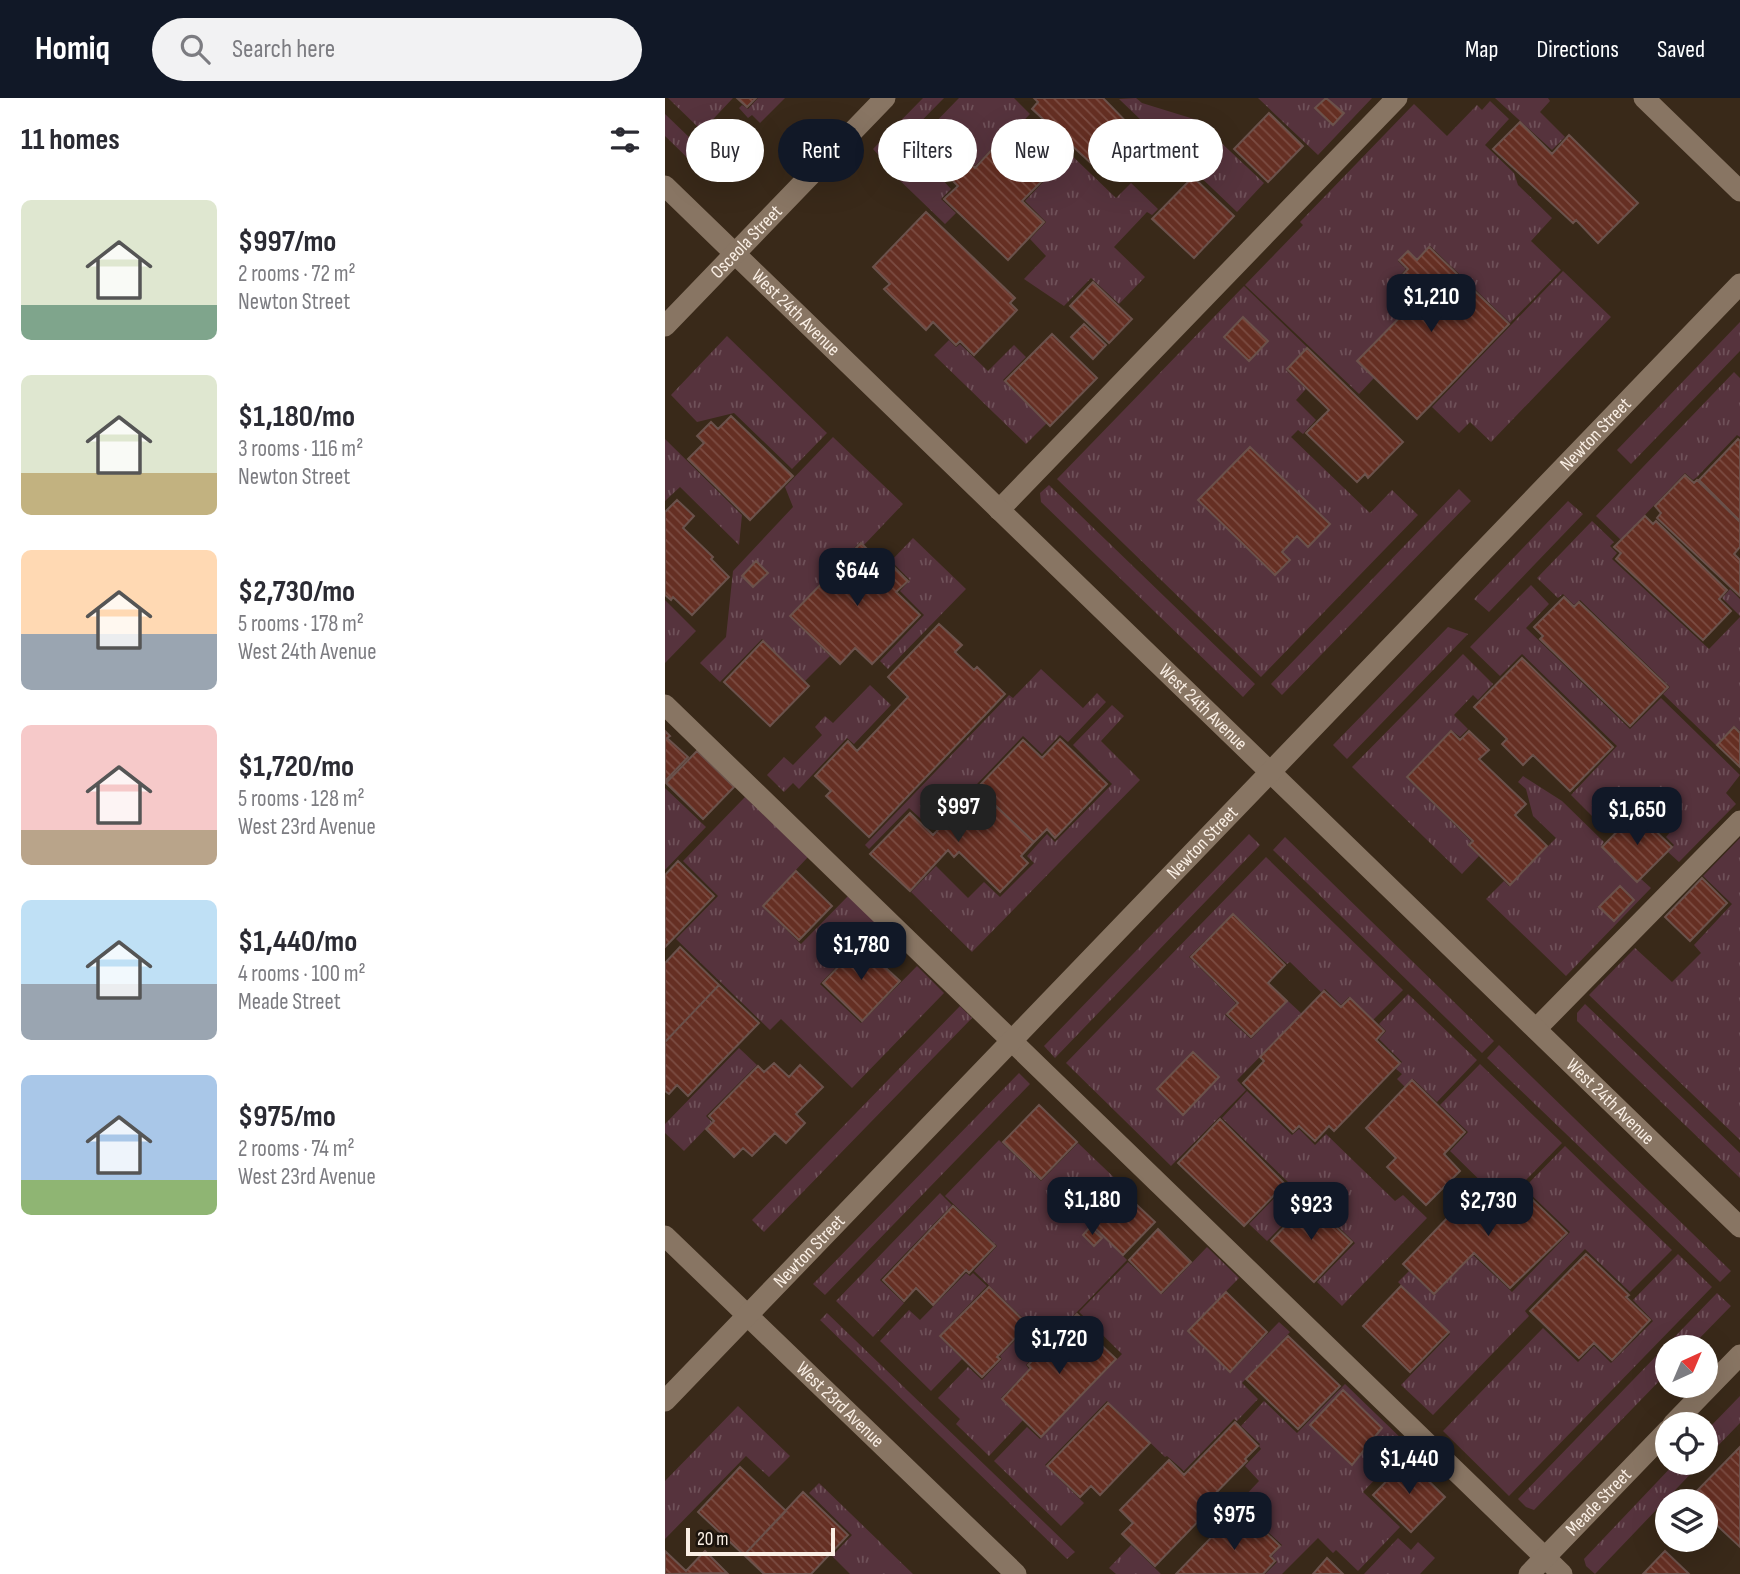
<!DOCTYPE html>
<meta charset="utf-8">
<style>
:root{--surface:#fff;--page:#f2f2f3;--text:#2b2b33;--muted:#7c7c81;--accent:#111827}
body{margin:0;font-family:"Sofia Sans Condensed",sans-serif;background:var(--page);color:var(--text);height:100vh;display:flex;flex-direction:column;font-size:26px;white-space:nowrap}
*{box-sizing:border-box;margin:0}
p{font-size:23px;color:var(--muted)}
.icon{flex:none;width:38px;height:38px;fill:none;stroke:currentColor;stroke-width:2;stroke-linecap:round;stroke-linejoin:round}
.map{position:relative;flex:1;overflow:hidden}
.side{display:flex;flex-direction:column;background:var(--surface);width:665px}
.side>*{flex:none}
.guide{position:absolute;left:21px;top:21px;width:665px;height:63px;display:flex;gap:14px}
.needle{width:46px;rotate:44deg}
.controls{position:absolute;left:990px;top:1237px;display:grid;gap:14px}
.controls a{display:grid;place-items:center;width:63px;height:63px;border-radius:50%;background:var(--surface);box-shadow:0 7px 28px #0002;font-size:35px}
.scale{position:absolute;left:21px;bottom:18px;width:149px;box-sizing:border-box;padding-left:7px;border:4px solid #faefe5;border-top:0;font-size:19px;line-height:24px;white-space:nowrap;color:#faefe5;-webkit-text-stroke:5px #1b130c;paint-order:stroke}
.price{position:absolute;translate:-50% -60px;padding:0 16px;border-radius:14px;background:var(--accent);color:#fff;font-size:23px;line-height:46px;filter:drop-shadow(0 2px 4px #0008)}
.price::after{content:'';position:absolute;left:50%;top:42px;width:21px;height:16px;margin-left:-10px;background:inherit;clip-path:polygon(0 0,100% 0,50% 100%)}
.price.selected{background:#222;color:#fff}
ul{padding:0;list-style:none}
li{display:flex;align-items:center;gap:21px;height:175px;padding:0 21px}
li span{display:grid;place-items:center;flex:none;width:196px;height:140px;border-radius:10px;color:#555}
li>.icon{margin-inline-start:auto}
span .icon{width:84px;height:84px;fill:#fffc;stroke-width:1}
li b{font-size:30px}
h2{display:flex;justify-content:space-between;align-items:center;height:84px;padding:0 21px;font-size:30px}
.pill{padding:0 24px;border-radius:32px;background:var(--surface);box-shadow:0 7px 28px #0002;font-size:24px;line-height:63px}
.pill.selected{background:var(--accent);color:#fff}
header{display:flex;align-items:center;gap:42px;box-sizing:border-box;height:98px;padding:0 35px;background:var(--accent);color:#fff}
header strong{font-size:33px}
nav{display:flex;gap:38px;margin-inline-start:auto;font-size:24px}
.search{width:490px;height:63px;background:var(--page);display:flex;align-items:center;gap:18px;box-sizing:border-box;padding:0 24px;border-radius:38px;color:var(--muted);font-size:26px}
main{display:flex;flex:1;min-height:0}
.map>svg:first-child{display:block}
.grass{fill:url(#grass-tufts)}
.building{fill:url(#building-back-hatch);stroke:#6b524c;stroke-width:2}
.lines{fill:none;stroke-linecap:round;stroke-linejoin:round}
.lane{stroke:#887563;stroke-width:21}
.street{stroke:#887563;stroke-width:21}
.labels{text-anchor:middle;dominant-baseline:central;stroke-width:6;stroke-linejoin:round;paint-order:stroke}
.street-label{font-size:19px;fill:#faefe5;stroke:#1b130c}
</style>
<header>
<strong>Homiq</strong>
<div class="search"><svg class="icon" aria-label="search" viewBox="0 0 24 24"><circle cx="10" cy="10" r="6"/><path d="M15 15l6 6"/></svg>Search here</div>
<nav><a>Map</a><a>Directions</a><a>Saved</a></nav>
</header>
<main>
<section class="side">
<h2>11 homes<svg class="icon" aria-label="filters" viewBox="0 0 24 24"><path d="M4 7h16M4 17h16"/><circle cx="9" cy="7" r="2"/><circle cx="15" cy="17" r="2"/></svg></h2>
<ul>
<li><span style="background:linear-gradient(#dfe7d0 75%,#7fa58c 0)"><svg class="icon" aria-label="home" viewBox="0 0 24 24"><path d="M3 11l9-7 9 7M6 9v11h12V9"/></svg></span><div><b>$997/mo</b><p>2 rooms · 72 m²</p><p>Newton Street</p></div></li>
<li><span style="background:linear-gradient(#dfe7d0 70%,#c2b280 0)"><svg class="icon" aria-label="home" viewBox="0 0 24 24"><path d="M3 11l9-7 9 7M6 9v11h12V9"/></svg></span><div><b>$1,180/mo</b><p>3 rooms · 116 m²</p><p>Newton Street</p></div></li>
<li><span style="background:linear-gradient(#ffd9b3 60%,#9aa5b1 0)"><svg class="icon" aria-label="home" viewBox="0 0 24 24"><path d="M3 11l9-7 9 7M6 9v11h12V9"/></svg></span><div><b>$2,730/mo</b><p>5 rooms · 178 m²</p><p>West 24th Avenue</p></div></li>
<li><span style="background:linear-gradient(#f6c9c9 75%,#b9a48a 0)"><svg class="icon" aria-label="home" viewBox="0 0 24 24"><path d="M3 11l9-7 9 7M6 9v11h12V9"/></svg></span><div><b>$1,720/mo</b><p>5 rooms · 128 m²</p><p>West 23rd Avenue</p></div></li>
<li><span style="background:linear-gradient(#bfe0f5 60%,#9aa5b1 0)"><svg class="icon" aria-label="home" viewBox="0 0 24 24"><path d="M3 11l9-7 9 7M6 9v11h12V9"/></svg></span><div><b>$1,440/mo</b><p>4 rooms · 100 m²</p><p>Meade Street</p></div></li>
<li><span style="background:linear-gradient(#a9c7e8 75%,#8fb573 0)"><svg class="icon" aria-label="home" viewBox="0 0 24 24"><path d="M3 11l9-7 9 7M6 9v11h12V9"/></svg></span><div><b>$975/mo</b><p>2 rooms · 74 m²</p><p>West 23rd Avenue</p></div></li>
</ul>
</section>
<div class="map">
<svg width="1075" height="1476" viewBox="0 0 1075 1476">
<defs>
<pattern id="grass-tufts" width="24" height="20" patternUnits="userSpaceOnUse" patternTransform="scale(1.75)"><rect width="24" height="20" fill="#56333d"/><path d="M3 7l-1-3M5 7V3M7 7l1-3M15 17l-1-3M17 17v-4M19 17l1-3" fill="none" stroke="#6f5159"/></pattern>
<pattern id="building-back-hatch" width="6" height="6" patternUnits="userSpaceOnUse" patternTransform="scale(1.75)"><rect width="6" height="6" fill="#652f23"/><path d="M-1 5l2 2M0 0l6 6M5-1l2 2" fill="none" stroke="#7c4d43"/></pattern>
</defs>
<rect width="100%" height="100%" fill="#392919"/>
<path class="grass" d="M3 0H68L37 33Z
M93 0H120L95 25 87 17 83 20 74 10 77 7 83 11Z
M258 0H279L218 62 208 51Z
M294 0H349L365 16 337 45 334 43 310 68 303 61 300 63 289 61 261 34Z
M471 0 477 5 532 22 599 85 572 114 454 1Z
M593 0H707L653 57Z
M830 0H883L885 3 875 14 900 39 887 52Z
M825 3 844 21 820 47 849 75 853 87 887 120 866 143 896 172 845 225 765 148 752 161 743 152 733 163 741 171 730 183 742 194 736 201 744 209 692 263 709 280 694 296 580 187 638 127 635 124 749 6 782 38 812 7 817 12Z
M0 16 52 66 40 77 0 38Z
M373 25 451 100 466 85 493 111 487 117 482 114 449 149 480 179 454 206 426 180 399 208 359 181 381 158 365 141 381 124 360 103 378 84 347 54Z
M255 41 282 67 273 77 286 91 276 101 291 115 280 126 224 72Z
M898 173 946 219 826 344 805 324 794 335 767 309Z
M579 188 642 249 621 272 641 291 631 302 651 322 638 336 633 332 626 339 705 415 727 392 753 417 596 579 392 381Z
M1075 224V253L966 366 952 352Z
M62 238 162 335 127 371 69 315 32 324 6 297Z
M284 242 291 249 295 246 323 273 349 247 361 259 338 282 382 325 361 346 269 257Z
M1069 274 1075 280V339L1072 337 1032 379 1028 382 1020 375 956 442 931 418Z
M168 339 238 406 199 447 195 444 125 518 165 558 140 583 97 541 55 584 35 565 61 539 68 473 128 409 120 389Z
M0 341 77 417 74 447 15 389 0 403Z
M384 387 590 586 578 599 376 404 375 395Z
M794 391 806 403 617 597 606 586Z
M903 403 918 416 824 514 809 501Z
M927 423 949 444 945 448 952 455 947 461 1044 551 1075 519V633L1069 628 1051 647 998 596 1005 589 915 502 909 507 898 496 893 500 872 480Z
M248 440 301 491 223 571 215 563 259 517 235 493 245 482 226 463Z
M866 487 884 506 861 530 965 631 996 600 1075 677 1061 695 1071 706 1014 764 1003 754 1009 747 1001 739 1007 732 971 697 961 707 953 699 931 722 906 697 952 648 857 556 835 578 805 549Z
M1065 491 1075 501V518L1057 500Z
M0 502 31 533 0 565Z
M783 529 803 536 682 661 668 647Z
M798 556 828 586 813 602 808 597 789 617 803 631 795 639 786 632 741 679 806 743 803 747 814 758 797 776 687 669Z
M376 571 418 610 432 595 441 604 403 644 395 637 377 656 358 638 268 732 244 710 204 751 200 747 344 597 348 600Z
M205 587 226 607 189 646 182 640 134 691 128 685 119 694 102 677 119 659 128 667 157 637 150 629 160 618 168 625Z
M447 607 459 618 436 643 475 682 307 854 246 794 271 768 303 800 319 784 335 799 369 765 362 758 382 736 390 744 447 686 408 647Z
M858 678 897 703 939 744 936 749 973 784 976 781 986 790 901 878 821 801 839 783 844 788 891 740 868 718 861 691 853 684Z
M0 690 41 729 0 772Z
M80 699 143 759 97 808 136 846 183 798 212 826 155 886 196 925 252 868 279 895 187 990 116 921 105 932 11 841 53 798 18 763Z
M584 736 595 747 390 960 379 948Z
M620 739 829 943 817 955 608 752Z
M1075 740V1042L924 897 970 850 1007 884 1036 855 1029 847 1067 806 1038 778Z
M601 759 738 892 708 922 684 899 676 907 660 891 656 894 625 864 622 866 568 815 524 859 571 905 560 917 586 941 623 903 637 916 572 982 581 992 506 1068 401 965Z
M743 896 812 962 772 1004 748 981 740 989 732 981 737 976 731 971 737 964 714 941 721 933 714 926Z
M920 906 1075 1055V1080L912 923V915Z
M295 908 307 920 99 1134 87 1122Z
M834 947 1066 1173 1055 1184 822 960Z
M74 950 92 967 41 1018 47 1024 19 1053 0 1035V1026Z
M815 966 897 1045 856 1087 849 1080 831 1098 785 1053 803 1034 775 1007Z
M354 975 365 986 160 1197 148 1186Z
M582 993 627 1037 634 1031 650 1047 661 1036 730 1103 738 1097 762 1120 677 1208 652 1184 690 1145 644 1100 602 1143 584 1126 624 1085 557 1020Z
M334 1042 376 1083 413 1045 459 1089 425 1125 462 1162 361 1267 364 1271 336 1300 358 1322 324 1358 291 1326 295 1321 273 1300 303 1269 317 1282 337 1261 335 1258 365 1227 309 1173 332 1148 280 1098Z
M900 1048 1007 1152 965 1194 920 1151 860 1213 864 1218 768 1317 736 1287 785 1236 733 1184 744 1173 769 1197 808 1157 847 1194 905 1134 859 1090Z
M275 1095 287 1107 215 1182 239 1205 208 1239 171 1203Z
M542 1149 574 1180 522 1233 565 1275 614 1224 625 1234 577 1285 593 1301 572 1323 569 1321 519 1373 502 1358 500 1359 442 1303 380 1367 419 1405 396 1428 329 1363 362 1329 375 1341 457 1256 414 1214 463 1164 497 1196Z
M1013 1156 1047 1189 844 1398 778 1333 878 1230 913 1264 929 1248 946 1265 988 1223 968 1202Z
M301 1175 305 1178 308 1175 322 1188 274 1238 297 1261 266 1293 215 1243 244 1212 255 1222Z
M1052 1195 1066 1208 1026 1249 1003 1250V1274L869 1412 861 1409 853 1401Z
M162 1215 410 1454 402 1461 155 1222Z
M680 1286 743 1347 698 1394 735 1429 693 1473 671 1452 668 1455 653 1440 617 1476H600L612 1464 607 1458 617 1447 588 1420 578 1430 564 1415 594 1383 580 1368 596 1351 594 1348 595 1346 576 1328 599 1303 632 1335Z
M1075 1298V1325L1041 1360V1333Z
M73 1308 125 1358 104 1379 81 1358 0 1441V1383Z
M1010 1365H1036L930 1476 921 1468 919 1461Z
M154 1385 248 1476H185L167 1458 187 1437 144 1395Z
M733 1440 746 1452 753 1444 770 1460 755 1476H699Z
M466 1447 496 1476H451L444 1470Z"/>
<path class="building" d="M72 0H91L82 9Z
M369 0H438L477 40 440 78 367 11 373 4Z
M661 0 679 15 668 27 650 10Z
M604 15 638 48 603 84 569 51Z
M855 24 887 56 904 37 973 105 933 145 911 122 908 125 828 51Z
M334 44 376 84 357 103 379 124 343 162 279 101 293 88 286 81 303 63 310 70Z
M378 46 398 61 381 79 363 62Z
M528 79 569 118 529 160 487 121Z
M261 114 350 200 345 205 352 212 309 257 295 243 291 247 268 224 261 232 219 191 225 186 208 169Z
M764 149 844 226 752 321 692 263 745 209 736 201 743 194 732 183 743 171 734 162 743 153 752 162Z
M428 184 467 221 444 245 405 208Z
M578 219 603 243 584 263 559 239Z
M419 226 441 247 428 261 406 239Z
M387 236 432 280 385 328 340 283Z
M642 250 738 344 703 380 700 376 692 384 641 335 664 312 622 271Z
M66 318 128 378 85 422 23 361 39 345 32 338 46 324 53 331Z
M1073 341 1075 343V423L1034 382Z
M585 349 665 426 643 449 632 438 617 454 625 462 610 477 533 402Z
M1020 377 1029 385 1032 382 1075 424V449L1069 456 1075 462V498L992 420 996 415 990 408Z
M12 402 29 418 18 430 48 459 46 461 64 479 27 517 8 499 6 502 0 497V414Z
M980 418 988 426 991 423 1062 492 1054 501 1066 513 1038 542 951 461 956 455 949 449Z
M196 445 221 470 225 465 243 483 231 494 255 517 207 566 190 550 175 566 125 518Z
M91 463 103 475 88 489 77 478Z
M899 499 909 509 914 504 1003 589 965 628 875 541 878 538 869 529Z
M274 526 297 547 290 554 309 572 312 569 340 596 204 739 161 698 166 693 150 678 183 643 192 653 243 599 223 579Z
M98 543 144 588 105 628 59 584Z
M857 560 948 649 905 693 868 657 858 667 837 646 842 641 809 609Z
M1069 629 1075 635V669L1052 647Z
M0 633 5 638 2 640 23 659 0 683Z
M786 633 795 642 804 633 824 652 814 661 861 706 850 717 882 748 845 787 804 747 808 743 742 679Z
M395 641 442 686 390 740 382 731 369 744 312 690 358 642 377 660Z
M32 653 69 689 38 721 1 685Z
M312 690 369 744 356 758 363 765 335 794 294 754 289 759 283 752 245 793 205 756 245 715 268 737Z
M971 714 1007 749 972 784 937 749Z
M13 763 49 798 0 849V777Z
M131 773 167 808 134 842 98 808Z
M1037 780 1062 805 1025 843 1000 819Z
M955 788 969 802 949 823 934 809Z
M568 816 620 867 603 885 622 903 586 939 562 916 573 905 526 859Z
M195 846 235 883 197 923 158 885Z
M15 849 54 887 0 944V865Z
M54 887 94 925 23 998 12 987 4 996 0 993V944Z
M659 893 676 909 685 900 719 933 711 942 735 965 669 1033 664 1028 650 1043 634 1028 628 1034 578 985 599 963 595 959Z
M528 954 554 979 518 1017 492 991Z
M109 965 124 979 135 967 158 989 131 1016 140 1025 121 1045 110 1035 87 1058 78 1050 69 1059 41 1031 49 1023 44 1018 93 968 99 974Z
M747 982 800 1034 779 1056 795 1073 761 1107 722 1069 731 1060 701 1030Z
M374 1007 412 1044 376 1081 338 1044Z
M555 1021 620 1086 579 1128 513 1065Z
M848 1083 902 1135 845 1190 809 1155 769 1196 738 1166 814 1087 830 1102Z
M457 1093 490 1124 458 1157 426 1126Z
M644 1103 687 1144 649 1184 606 1143Z
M288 1108 330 1148 304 1175 301 1172 268 1207 251 1190 239 1203 218 1182Z
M425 1129 437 1140 429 1148 418 1137Z
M493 1131 526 1164 496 1195 464 1162Z
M921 1156 964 1197 961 1199 985 1222 947 1262 929 1245 914 1260 865 1213Z
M736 1188 784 1234 745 1274 698 1228Z
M324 1189 363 1227 332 1259 335 1261 317 1279 275 1238Z
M561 1194 602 1234 565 1274 523 1233Z
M412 1216 437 1240 433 1244 451 1261 376 1339 337 1301 366 1270 363 1267Z
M623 1238 675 1288 633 1331 581 1281Z
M678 1292 717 1330 687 1367 645 1327Z
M443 1305 485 1345 435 1397 426 1388 415 1399 382 1368Z
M570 1324 593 1348 580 1361 582 1363 542 1404 547 1409 490 1468 457 1436 468 1425 455 1412 504 1362 519 1377Z
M1075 1349V1449L1041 1417V1404H1027L1024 1401Z
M742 1362 780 1399 746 1434 708 1397Z
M75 1369 121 1413 79 1457 33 1414Z
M138 1394 183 1437 146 1476H99L79 1457Z
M565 1420 578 1433 588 1422 615 1448 605 1458 610 1463 598 1476H511Z
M0 1453 21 1473 40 1453 62 1475 0 1476Z
M1000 1453 1024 1476H978Z
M662 1460 678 1476H648Z"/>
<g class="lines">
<path class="lane" d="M334 412 732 0
M0 607 897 1476
M871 931 1075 723"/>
<g class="street">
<path d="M979 0 1075 93"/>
<path id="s1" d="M0 88 1075 1129"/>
<path id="s2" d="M0 228 220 0"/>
<path id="s3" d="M0 1138 351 1476"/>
<path id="s4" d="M0 1303 1075 186"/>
<path d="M1008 1326 1075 1257"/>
<path id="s5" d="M864 1476 1003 1332"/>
</g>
</g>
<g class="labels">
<g class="street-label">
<text stroke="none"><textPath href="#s2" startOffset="117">Osceola Street</textPath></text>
<text stroke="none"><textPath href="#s1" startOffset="182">West 24th Avenue</textPath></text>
<text stroke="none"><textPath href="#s4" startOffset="1342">Newton Street</textPath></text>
<text stroke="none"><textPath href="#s1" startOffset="749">West 24th Avenue</textPath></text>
<text stroke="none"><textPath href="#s4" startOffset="775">Newton Street</textPath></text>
<text stroke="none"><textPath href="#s1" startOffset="1316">West 24th Avenue</textPath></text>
<text stroke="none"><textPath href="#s4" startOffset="208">Newton Street</textPath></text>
<text stroke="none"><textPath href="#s3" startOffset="243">West 23rd Avenue</textPath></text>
<text stroke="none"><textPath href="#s5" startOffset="100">Meade Street</textPath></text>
</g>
</g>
</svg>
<div class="controls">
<a><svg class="needle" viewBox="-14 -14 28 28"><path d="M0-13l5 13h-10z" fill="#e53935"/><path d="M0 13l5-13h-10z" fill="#7c7c81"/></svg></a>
<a><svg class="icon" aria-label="locate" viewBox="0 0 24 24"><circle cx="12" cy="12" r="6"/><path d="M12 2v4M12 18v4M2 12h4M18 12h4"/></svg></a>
<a><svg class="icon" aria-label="layers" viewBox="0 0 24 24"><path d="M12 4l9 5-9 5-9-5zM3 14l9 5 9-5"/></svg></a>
</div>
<div class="scale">20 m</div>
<b class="price" style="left:766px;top:236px">$1,210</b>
<b class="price" style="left:192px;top:510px">$644</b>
<b class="price selected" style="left:293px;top:746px">$997</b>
<b class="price" style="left:972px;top:749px">$1,650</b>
<b class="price" style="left:196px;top:884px">$1,780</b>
<b class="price" style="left:427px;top:1139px">$1,180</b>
<b class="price" style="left:823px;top:1140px">$2,730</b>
<b class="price" style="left:646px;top:1144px">$923</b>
<b class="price" style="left:394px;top:1278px">$1,720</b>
<b class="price" style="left:744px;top:1398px">$1,440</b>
<b class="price" style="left:569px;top:1454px">$975</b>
<div class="guide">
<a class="pill">Buy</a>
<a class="pill selected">Rent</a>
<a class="pill">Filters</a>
<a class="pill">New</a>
<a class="pill">Apartment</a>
</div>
</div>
</main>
